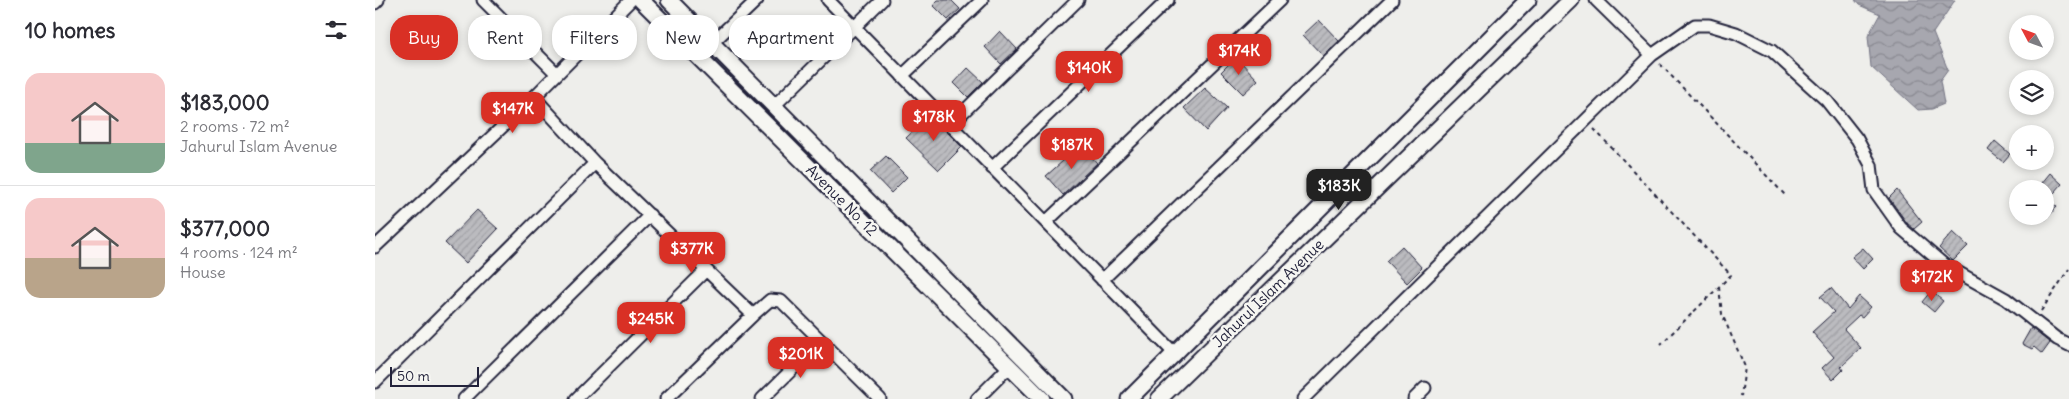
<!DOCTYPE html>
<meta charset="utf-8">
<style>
:root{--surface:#fff;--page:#f2f2f3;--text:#2b2b33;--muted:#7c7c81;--line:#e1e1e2;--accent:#d93025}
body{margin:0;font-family:Delius,sans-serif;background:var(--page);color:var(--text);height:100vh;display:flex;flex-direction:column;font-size:19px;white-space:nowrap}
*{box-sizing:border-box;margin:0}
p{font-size:16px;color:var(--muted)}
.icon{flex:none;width:28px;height:28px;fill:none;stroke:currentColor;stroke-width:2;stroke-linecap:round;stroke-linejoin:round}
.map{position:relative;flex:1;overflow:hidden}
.side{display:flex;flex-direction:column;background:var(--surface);width:375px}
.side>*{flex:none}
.guide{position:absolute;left:15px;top:15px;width:475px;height:45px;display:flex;gap:10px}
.needle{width:32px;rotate:311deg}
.controls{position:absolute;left:1634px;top:15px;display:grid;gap:10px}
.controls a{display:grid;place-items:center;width:45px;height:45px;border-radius:50%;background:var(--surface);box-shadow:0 2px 8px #0003;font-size:25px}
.scale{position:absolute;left:15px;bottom:12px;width:89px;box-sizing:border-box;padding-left:5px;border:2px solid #22223b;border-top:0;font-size:14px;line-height:18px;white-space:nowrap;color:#22223b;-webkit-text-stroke:4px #f6f6f2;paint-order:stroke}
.price{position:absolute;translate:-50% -42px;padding:0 11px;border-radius:10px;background:var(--accent);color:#fff;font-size:16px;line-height:32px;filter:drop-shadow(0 1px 2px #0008)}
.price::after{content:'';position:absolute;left:50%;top:30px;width:15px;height:11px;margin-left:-8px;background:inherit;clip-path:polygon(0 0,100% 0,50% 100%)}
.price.active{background:#222;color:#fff}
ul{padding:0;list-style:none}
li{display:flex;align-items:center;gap:15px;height:125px;padding:0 25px}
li+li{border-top:1px solid var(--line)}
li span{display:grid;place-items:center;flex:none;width:140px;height:100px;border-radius:15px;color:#555}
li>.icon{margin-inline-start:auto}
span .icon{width:60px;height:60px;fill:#fffc;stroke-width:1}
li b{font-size:21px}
h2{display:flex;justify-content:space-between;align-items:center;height:60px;padding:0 25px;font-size:21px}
.chip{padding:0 18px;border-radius:20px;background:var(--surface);box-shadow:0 2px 8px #0003;font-size:18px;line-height:45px}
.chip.active{background:var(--accent);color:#fff}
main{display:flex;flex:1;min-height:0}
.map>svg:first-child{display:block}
.water{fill:url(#water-waves);stroke:#727281}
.building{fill:url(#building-hatch);stroke:#22223b}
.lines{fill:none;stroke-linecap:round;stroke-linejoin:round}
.minor-casing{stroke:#22223b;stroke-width:15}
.tertiary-casing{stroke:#22223b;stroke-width:19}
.path{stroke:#22223b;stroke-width:2;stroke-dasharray:4 4;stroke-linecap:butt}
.minor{stroke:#f6f6f2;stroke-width:11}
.tertiary{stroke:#f6f6f2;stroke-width:15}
.labels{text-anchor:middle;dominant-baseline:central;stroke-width:5;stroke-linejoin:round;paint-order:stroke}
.street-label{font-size:15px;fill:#22223b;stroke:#f6f6f2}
</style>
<main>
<section class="side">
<h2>10 homes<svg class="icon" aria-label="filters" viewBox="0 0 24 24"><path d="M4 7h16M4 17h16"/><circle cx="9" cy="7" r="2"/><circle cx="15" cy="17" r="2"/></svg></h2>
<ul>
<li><span style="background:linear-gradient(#f6c9c9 70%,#7fa58c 0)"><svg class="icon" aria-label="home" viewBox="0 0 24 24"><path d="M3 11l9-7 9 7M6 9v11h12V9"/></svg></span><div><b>$183,000</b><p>2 rooms · 72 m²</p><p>Jahurul Islam Avenue</p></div></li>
<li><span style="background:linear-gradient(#f6c9c9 60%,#b9a48a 0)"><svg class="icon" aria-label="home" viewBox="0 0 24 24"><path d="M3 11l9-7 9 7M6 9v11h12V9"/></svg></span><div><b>$377,000</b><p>4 rooms · 124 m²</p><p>House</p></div></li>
</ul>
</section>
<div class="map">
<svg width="1694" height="399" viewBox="0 0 1694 399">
<defs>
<pattern id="water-waves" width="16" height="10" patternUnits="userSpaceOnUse" patternTransform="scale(1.25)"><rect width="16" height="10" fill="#a7a7af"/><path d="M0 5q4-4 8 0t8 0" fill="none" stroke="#888890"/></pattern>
<pattern id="building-hatch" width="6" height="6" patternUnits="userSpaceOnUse" patternTransform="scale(1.25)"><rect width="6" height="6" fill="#bbbbbf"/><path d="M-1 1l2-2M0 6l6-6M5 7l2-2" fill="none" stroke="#a0a0a5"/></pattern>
</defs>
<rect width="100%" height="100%" fill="#eeeeeb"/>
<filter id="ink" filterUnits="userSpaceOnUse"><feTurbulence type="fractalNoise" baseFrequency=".02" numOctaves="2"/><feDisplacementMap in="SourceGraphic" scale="10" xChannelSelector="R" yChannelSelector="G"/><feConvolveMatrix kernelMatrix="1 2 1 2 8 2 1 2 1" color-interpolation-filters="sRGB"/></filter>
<g filter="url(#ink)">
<path class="water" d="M1480 0H1580L1558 33 1573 70 1565 81 1569 104 1557 109 1543 110 1496 67 1493 36 1505 14 1484 5Z"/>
<path class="building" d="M563 0H576L585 9 573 20 558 5Z
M944 20 964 41 948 56 928 35Z
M625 31 642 49 626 64 610 47Z
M861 57 883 80 868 94 846 72Z
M593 68 608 82 593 97 579 83Z
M830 88 852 108 831 131 809 108Z
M555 115 587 147 564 170 531 138Z
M1620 141 1635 154 1628 162 1613 150Z
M706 145 722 163 688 195 671 176Z
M511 156 532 177 516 193 495 171Z
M1675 173 1687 184 1673 200 1682 207 1670 220V188L1666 184Z
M1522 190 1547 222 1539 229 1532 223 1514 198Z
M102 210 123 229 91 263 70 243Z
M1578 232 1593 246 1578 261 1564 248Z
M1027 246 1047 268 1032 283 1011 261Z
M1488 248 1498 259 1488 269 1477 257Z
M1456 288 1473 309 1484 296 1496 307 1487 317 1484 315 1469 329 1486 348 1466 367 1468 370 1458 380 1447 368 1459 357 1437 332 1459 312 1445 297Z
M1556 291 1568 301 1559 312 1547 302Z
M1656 328 1675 343 1667 354 1659 347 1657 349 1647 344Z"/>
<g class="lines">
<g class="minor-casing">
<path id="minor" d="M108 0 182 74
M453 0 800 354
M1221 0 1277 55
M0 3 3 0
M337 43 382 0
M527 76 607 0
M159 97 220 163 378 315 395 300 406 301 505 399
M399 106 507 0
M575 125 703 0
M617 168 793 0
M671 222 905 0
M0 247 159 97 256 0
M727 280 1017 0
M0 382 220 163
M89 399 275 215
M201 399 331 270
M291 399 378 315
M387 399 446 341
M602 399 634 367
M928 399 1277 55 1320 25H1334L1361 33 1397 51 1452 101 1482 139 1496 165 1499 190 1526 228 1568 264 1631 299 1682 339 1694 345
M1039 399 1050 388"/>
</g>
<g class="tertiary-casing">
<path id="tertiary" d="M266 0 667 399
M294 0 689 399
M754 399 1153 0
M784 399 1196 0"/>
</g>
<path class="path" d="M1285 64 1410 195
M1219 129 1356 275 1286 344
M1344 287 1347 314 1370 367 1366 396
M1666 311 1694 269"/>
<use href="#minor" class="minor"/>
<use href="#tertiary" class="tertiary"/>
</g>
</g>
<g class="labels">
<g class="street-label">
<text transform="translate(467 200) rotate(45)">Avenue No. 12</text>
<text transform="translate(893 293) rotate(-44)">Jahurul Islam Avenue</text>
</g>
</g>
</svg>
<div class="controls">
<a><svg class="needle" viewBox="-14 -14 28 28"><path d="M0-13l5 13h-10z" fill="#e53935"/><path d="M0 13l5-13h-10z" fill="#7c7c81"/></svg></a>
<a><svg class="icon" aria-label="layers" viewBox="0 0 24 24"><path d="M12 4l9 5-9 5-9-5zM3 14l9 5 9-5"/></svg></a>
<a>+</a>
<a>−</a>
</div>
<div class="scale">50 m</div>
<b class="price" style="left:864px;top:76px">$174K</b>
<b class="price" style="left:714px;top:93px">$140K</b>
<b class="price" style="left:138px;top:134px">$147K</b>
<b class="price" style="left:559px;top:142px">$178K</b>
<b class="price" style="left:697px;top:170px">$187K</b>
<b class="price active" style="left:964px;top:211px">$183K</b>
<b class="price" style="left:317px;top:274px">$377K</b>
<b class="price" style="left:1557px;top:302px">$172K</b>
<b class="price" style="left:276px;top:344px">$245K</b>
<b class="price" style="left:426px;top:379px">$201K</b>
<div class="guide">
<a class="chip active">Buy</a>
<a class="chip">Rent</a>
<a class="chip">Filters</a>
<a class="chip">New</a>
<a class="chip">Apartment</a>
</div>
</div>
</main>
